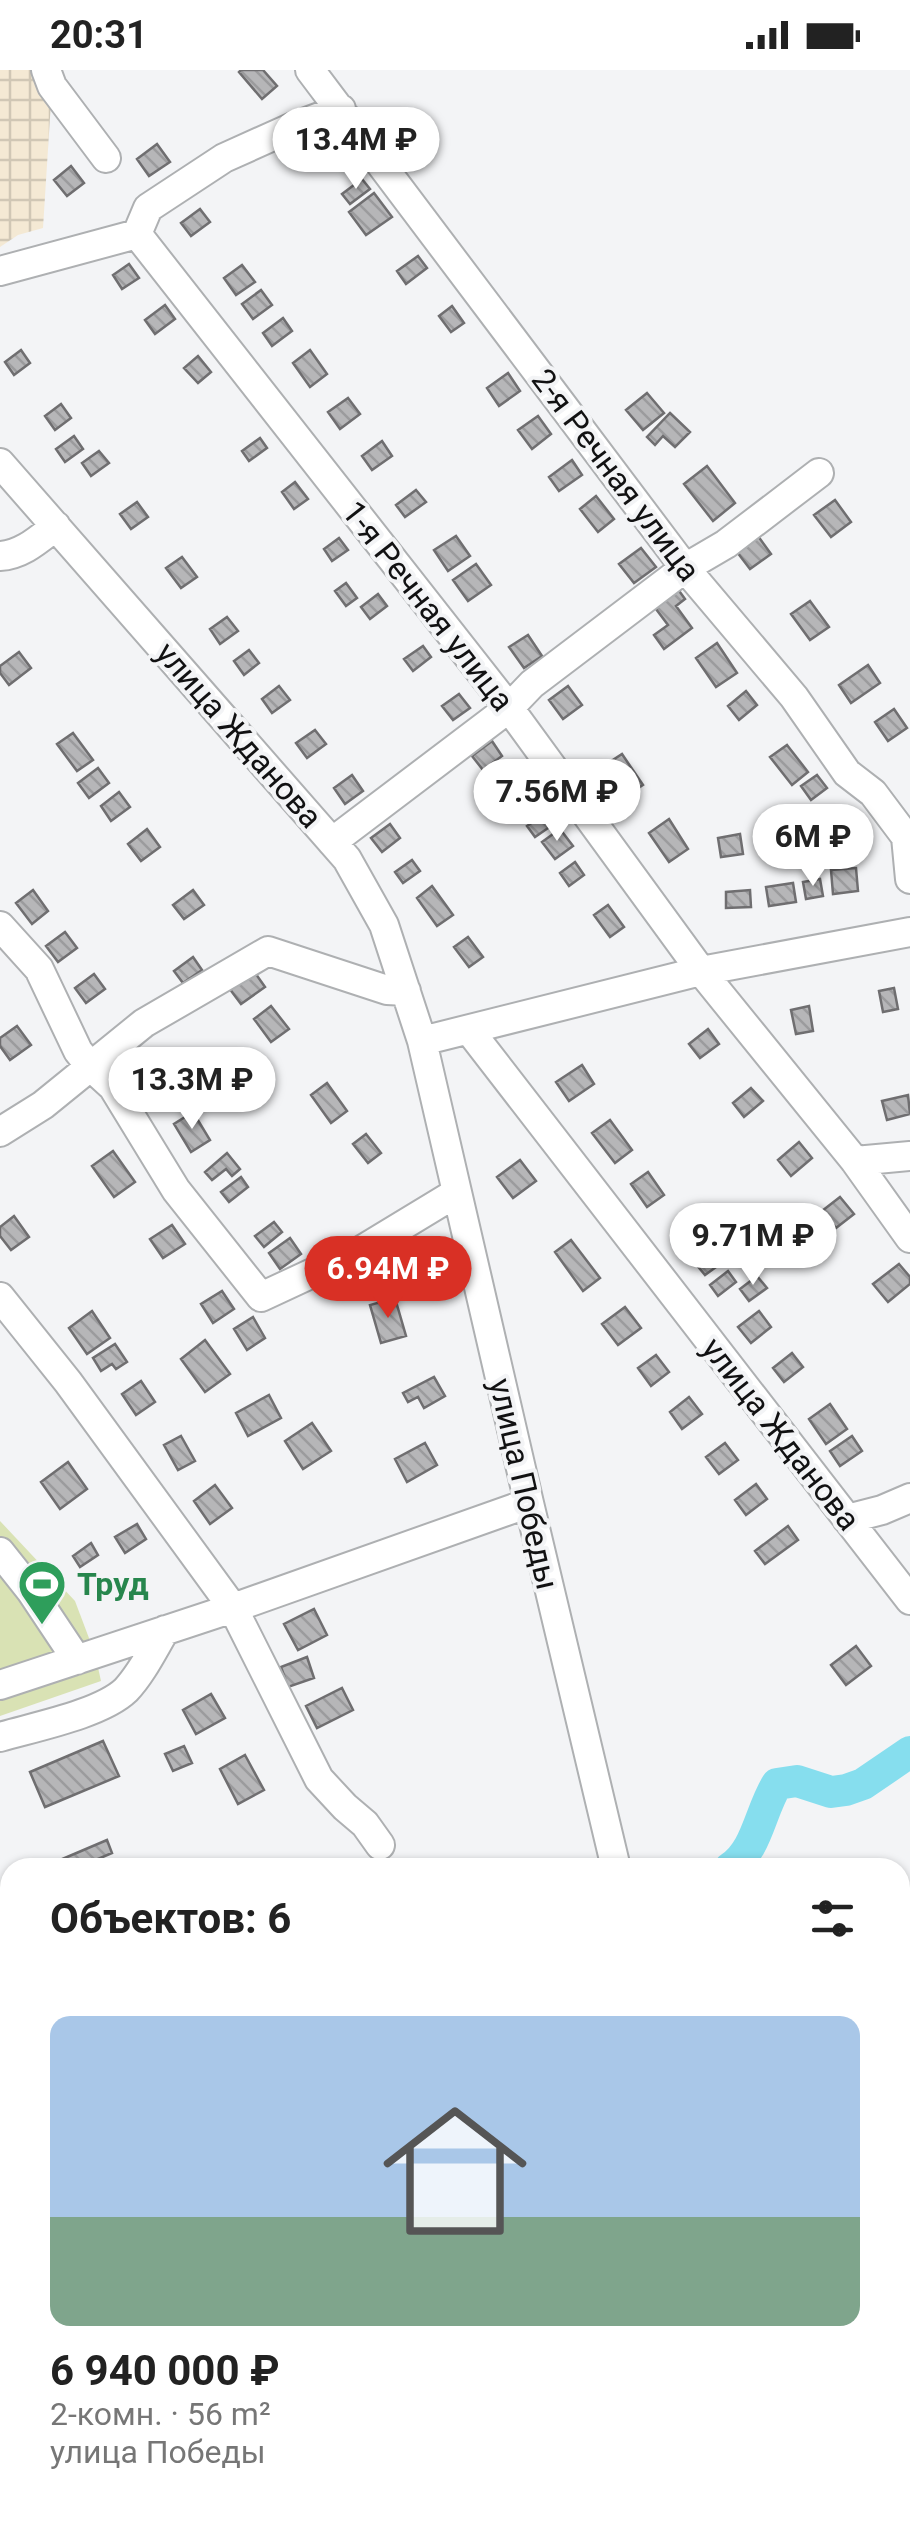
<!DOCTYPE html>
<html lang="ru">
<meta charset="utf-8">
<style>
:root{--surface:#fff;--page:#f2f2f2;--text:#222;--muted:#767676;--accent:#d93025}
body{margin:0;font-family:Roboto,sans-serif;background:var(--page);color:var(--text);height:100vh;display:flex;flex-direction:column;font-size:38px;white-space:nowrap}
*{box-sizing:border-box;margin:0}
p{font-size:32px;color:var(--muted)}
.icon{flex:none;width:55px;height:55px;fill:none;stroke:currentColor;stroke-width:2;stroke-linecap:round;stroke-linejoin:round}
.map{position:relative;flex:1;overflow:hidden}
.drawer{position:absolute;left:0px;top:1788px;width:910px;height:672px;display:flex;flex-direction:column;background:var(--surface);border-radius:30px 30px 0 0;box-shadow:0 2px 8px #0004}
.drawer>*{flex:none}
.price{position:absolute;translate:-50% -85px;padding:0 22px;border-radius:35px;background:#fff;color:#222;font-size:32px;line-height:65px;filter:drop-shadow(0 2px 5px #0008)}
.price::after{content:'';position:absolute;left:50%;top:60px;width:30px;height:22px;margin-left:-15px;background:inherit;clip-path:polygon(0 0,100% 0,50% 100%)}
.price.active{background:var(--accent);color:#fff}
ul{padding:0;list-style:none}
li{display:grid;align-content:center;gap:20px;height:530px;padding:0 50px}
li span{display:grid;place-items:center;height:310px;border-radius:20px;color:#555}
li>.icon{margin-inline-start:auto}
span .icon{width:180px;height:180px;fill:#fffc;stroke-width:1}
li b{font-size:42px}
h2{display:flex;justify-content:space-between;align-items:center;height:120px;padding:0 50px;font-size:42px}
.status{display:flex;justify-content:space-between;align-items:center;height:70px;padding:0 50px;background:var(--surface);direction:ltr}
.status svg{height:28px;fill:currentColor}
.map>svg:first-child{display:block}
.industrial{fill:url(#industrial-grid)}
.pitch{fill:#d9e2b4}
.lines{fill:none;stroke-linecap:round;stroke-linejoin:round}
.river{stroke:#86deee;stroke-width:32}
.building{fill:url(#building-back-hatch);stroke:#6f6e70;stroke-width:2.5}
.minor-casing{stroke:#aeb0b2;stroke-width:32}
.minor{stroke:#fff;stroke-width:28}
.labels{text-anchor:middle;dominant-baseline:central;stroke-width:8;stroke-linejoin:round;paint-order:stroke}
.street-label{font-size:32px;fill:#111112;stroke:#f3f4f6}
.leisure-label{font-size:32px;font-weight:bold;fill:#27864d;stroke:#f3f4f6;text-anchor:start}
</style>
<div class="status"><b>20:31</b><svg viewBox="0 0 49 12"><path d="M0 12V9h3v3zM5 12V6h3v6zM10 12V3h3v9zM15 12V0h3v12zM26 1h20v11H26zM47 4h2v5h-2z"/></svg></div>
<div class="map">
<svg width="910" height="2458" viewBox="0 0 910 2458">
<defs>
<pattern id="industrial-grid" width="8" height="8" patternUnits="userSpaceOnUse" patternTransform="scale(2.5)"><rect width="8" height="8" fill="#f4e9d4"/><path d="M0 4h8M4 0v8" fill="none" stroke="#d0c7b5"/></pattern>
<pattern id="building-back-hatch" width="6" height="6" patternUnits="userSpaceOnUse" patternTransform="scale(2.5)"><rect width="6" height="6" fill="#b6b6b8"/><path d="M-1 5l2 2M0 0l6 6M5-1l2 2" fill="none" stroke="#9b9b9d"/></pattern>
</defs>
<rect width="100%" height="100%" fill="#f3f4f6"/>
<path class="industrial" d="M0 0H53L43 158 18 165 0 177Z"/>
<path class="pitch" d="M0 1451 75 1531 95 1584 101 1611 0 1646Z"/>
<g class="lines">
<path class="river" d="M730 1798C757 1781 760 1741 777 1714L797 1711 831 1722 846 1720 863 1714 910 1682
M0 1895 10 1894"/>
</g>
<path class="building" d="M241 0H263L277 16 262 29 239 2Z
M157 74 170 92 149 106 137 89Z
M71 96 84 113 67 126 54 110Z
M362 109 370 119 350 134 342 124Z
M374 123 392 147 366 165 349 142Z
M200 139 210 152 191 166 181 153Z
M418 186 427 198 406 214 397 201Z
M129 194 139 208 122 219 113 205Z
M242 195 255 212 236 225 224 208Z
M261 220 272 235 253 249 242 234Z
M165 235 175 249 155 264 145 250Z
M452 236 464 253 451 262 439 246Z
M283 248 292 261 272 276 263 263Z
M21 280 30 293 14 305 5 292Z
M310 280 327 304 310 317 293 293Z
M198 286 211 302 198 313 184 298Z
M508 303 520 321 499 336 487 318Z
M647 323 664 343 643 360 626 340Z
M348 328 360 344 340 359 328 342Z
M61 334 71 348 55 360 45 346Z
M670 343 690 362 675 377 663 366 655 375 647 367Z
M538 346 551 364 532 379 518 360Z
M74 366 83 379 65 392 56 379Z
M260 368 267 378 249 391 242 381Z
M382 371 392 386 372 400 362 386Z
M99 381 109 393 91 406 82 393Z
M572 390 582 405 559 421 549 407Z
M707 396 735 433 713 451 684 414Z
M295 412 308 429 294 439 282 422Z
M416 420 426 432 405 447 396 435Z
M596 426 614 449 598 462 580 439Z
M835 430 851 452 831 467 814 445Z
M137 432 148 447 131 459 120 444Z
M456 466 470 486 448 501 434 480Z
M758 466 771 484 750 499 737 482Z
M339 468 348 480 332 491 324 479Z
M641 478 656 497 634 513 619 494Z
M182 487 197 507 181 518 166 498Z
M476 494 491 515 468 531 453 510Z
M346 513 357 528 346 536 335 521Z
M677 518 685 529 676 536 692 558 664 579 654 565 668 555 653 535Z
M378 524 387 536 370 549 361 537Z
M810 531 829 557 810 570 791 544Z
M227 547 238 561 220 574 210 559Z
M528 565 542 586 524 598 509 577Z
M717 573 737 603 716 617 696 588Z
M423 576 431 587 413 601 404 589Z
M249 580 259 593 244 605 234 591Z
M19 582 31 598 9 615 0 603V596Z
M868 595 880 613 851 633 839 615Z
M279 616 290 630 272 643 262 629Z
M568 616 582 635 563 649 549 630Z
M746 621 757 635 739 650 728 636Z
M459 624 470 638 453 650 442 636Z
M894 639 907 658 888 671 875 652Z
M315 660 326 674 307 688 296 673Z
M73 663 93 690 77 701 57 674Z
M492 671 502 686 483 700 472 686Z
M787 675 808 702 792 715 770 687Z
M622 684 643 715 620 730 599 699Z
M98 698 109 713 89 728 78 713Z
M352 705 363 721 345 734 334 718Z
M817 705 827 718 811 730 801 716Z
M524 711 535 726 515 740 504 726Z
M119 722 130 737 111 751 101 736Z
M543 745 551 756 535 767 527 756Z
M669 749 688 779 669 792 649 763Z
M390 754 400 768 382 782 371 768Z
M147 759 160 777 141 791 128 774Z
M560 759 573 776 555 789 542 772Z
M740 764 743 784 721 787 718 768Z
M412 790 420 801 403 813 395 802Z
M575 792 584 805 569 816 560 803Z
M856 798 858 821 833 824 831 800Z
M820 809 823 826 806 829 803 812Z
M793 813 796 832 769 836 766 817Z
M432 816 453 845 437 856 417 828Z
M33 820 48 841 32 854 16 833Z
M193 820 204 835 184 849 173 835Z
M750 820 751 837 726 838V822Z
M608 835 624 857 610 867 594 845Z
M65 862 77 878 58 892 46 876Z
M468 867 483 887 469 897 454 877Z
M193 887 202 900 183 913 174 901Z
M253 900 265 917 241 934 229 918Z
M94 904 105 919 86 933 75 918Z
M894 918 898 939 883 942 879 921Z
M271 936 289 959 271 972 254 949Z
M809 936 813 961 796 964 791 940Z
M17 956 31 975 10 990 0 976V968Z
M708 959 719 974 700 988 689 974Z
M582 995 594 1014 569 1031 556 1012Z
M327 1013 347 1041 331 1053 311 1025Z
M751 1018 763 1031 744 1047 733 1033Z
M908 1025 910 1044 887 1050 882 1031Z
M193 1042 210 1070 191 1082 174 1054Z
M610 1050 632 1080 615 1093 592 1063Z
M366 1064 381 1083 368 1093 353 1074Z
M799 1072 812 1088 791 1106 778 1090Z
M113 1081 135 1112 114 1127 92 1096Z
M227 1083 240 1099 232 1106 226 1099 212 1110 205 1102Z
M520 1090 536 1111 513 1128 497 1107Z
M648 1102 664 1125 647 1137 631 1114Z
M241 1107 248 1117 229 1132 221 1122Z
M840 1127 854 1144 836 1158 822 1141Z
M14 1146 29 1167 11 1180 0 1166V1157Z
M274 1152 282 1162 264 1177 255 1166Z
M172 1155 185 1174 163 1188 150 1169Z
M689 1155 699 1167 683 1180 673 1167Z
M290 1168 301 1184 280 1199 269 1183Z
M571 1170 600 1208 583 1221 555 1182Z
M713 1179 723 1192 705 1205 695 1193Z
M899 1194 910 1207V1214L888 1232 873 1214Z
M728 1201 736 1212 718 1226 710 1215Z
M757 1206 767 1218 749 1231 740 1219Z
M222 1221 234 1239 213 1253 201 1234Z
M395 1228 406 1266 381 1273 370 1235Z
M625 1237 641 1258 618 1275 602 1254Z
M92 1241 110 1268 87 1284 69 1258Z
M759 1241 771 1257 751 1273 738 1257Z
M253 1247 265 1268 247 1280 234 1259Z
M205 1270 230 1304 205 1322 181 1289Z
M115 1274 127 1292 116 1299 112 1294 101 1301 93 1288Z
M792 1283 803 1297 784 1312 773 1298Z
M656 1285 669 1302 651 1316 638 1298Z
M434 1307 445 1326 424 1338 418 1327 408 1332 403 1323Z
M141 1311 155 1332 136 1345 122 1324Z
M269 1325 281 1348 248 1366 236 1343Z
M689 1327 702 1344 682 1359 670 1342Z
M830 1334 847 1359 826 1374 809 1349Z
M312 1353 331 1381 303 1399 285 1371Z
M181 1366 195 1391 178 1400 164 1375Z
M852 1366 862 1381 840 1396 830 1381Z
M425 1373 437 1395 407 1412 395 1389Z
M725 1373 738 1390 719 1404 706 1387Z
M68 1392 87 1419 60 1439 41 1412Z
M756 1414 767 1429 746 1445 735 1430Z
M215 1415 232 1438 210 1454 194 1431Z
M137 1454 146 1469 125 1483 115 1467Z
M788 1456 798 1470 765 1494 755 1481Z
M91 1473 98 1485 80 1497 73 1486Z
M314 1539 327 1565 298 1580 284 1554Z
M856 1576 871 1596 846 1615 831 1595Z
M307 1587 314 1608 288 1617 281 1597Z
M342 1618 353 1640 317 1658 306 1636Z
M211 1624 225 1648 196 1664 183 1640Z
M103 1671 119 1706 45 1737 30 1702Z
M184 1676 192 1693 173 1701 165 1684Z
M245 1685 264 1720 238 1734 220 1699Z
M107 1770 112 1783 77 1798H47L46 1796Z
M0 2229 10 2261V2274L3 2276 0 2267Z"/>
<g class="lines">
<g class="minor-casing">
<path id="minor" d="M46 0 52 16 106 88
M310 0 685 498 794 627 847 703 873 723 906 767 910 809
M137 164 148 138 224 88 293 57 341 39
M0 201 137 164 509 638 701 901 855 1091 910 1168
M0 393 347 789 384 855 422 971 529 1433 616 1798
M0 486C22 485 39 469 56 456
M332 772 509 638 532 614 685 498 726 474 819 403
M0 856 39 899 78 981 90 996 113 1017 176 1120 261 1227 362 1180 456 1123
M469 960 910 1530
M422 971 701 901 910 862
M0 1062 43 1035 144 953 268 881 387 920 406 921
M855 1091 910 1086
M0 1227 68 1312 233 1538 319 1709 345 1737 365 1754 380 1775
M847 1449 882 1440 910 1428
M0 1482 31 1521 77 1590
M0 1615 233 1538 529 1433
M0 1667C34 1657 101 1644 126 1620 142 1603 153 1580 165 1560
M900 2076 910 2075
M0 2330 10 2327
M233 2450 236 2458
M508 2450 510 2458
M771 2450 773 2458
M802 2450 805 2458"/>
</g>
<use href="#minor" class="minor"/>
</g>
<defs>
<g id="stadium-pin" transform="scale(2.5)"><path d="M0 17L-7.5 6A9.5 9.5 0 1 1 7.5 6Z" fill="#2e9e5b" stroke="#f3f4f6"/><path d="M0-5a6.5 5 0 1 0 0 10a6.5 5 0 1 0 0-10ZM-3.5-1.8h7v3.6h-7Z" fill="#fff"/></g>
</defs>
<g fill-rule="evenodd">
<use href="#stadium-pin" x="42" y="1514"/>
</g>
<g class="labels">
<g class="street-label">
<text transform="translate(616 405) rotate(53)">2-я Речная улица</text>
<text transform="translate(428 536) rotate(52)">1-я Речная улица</text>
<text transform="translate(239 665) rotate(49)">улица Жданова</text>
<text transform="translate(781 1364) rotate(52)">улица Жданова</text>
<text transform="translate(524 1414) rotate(77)">улица Победы</text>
</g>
<g class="leisure-label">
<text x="77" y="1514">Труд</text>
</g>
</g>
</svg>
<b class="price" style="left:356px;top:122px">13.4M ₽</b>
<b class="price" style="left:557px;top:774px">7.56M ₽</b>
<b class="price" style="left:813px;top:819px">6M ₽</b>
<b class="price" style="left:192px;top:1062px">13.3M ₽</b>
<b class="price" style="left:753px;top:1218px">9.71M ₽</b>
<b class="price active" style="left:388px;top:1251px">6.94M ₽</b>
<section class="drawer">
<h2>Объектов: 6<svg class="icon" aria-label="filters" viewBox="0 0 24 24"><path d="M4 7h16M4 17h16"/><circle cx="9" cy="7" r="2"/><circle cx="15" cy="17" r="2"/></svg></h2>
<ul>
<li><span style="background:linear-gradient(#a9c7e8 65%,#7fa58c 0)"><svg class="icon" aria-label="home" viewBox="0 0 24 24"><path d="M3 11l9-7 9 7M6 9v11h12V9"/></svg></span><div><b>6 940 000 ₽</b><p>2-комн. · 56 m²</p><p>улица Победы</p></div></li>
</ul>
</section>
</div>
